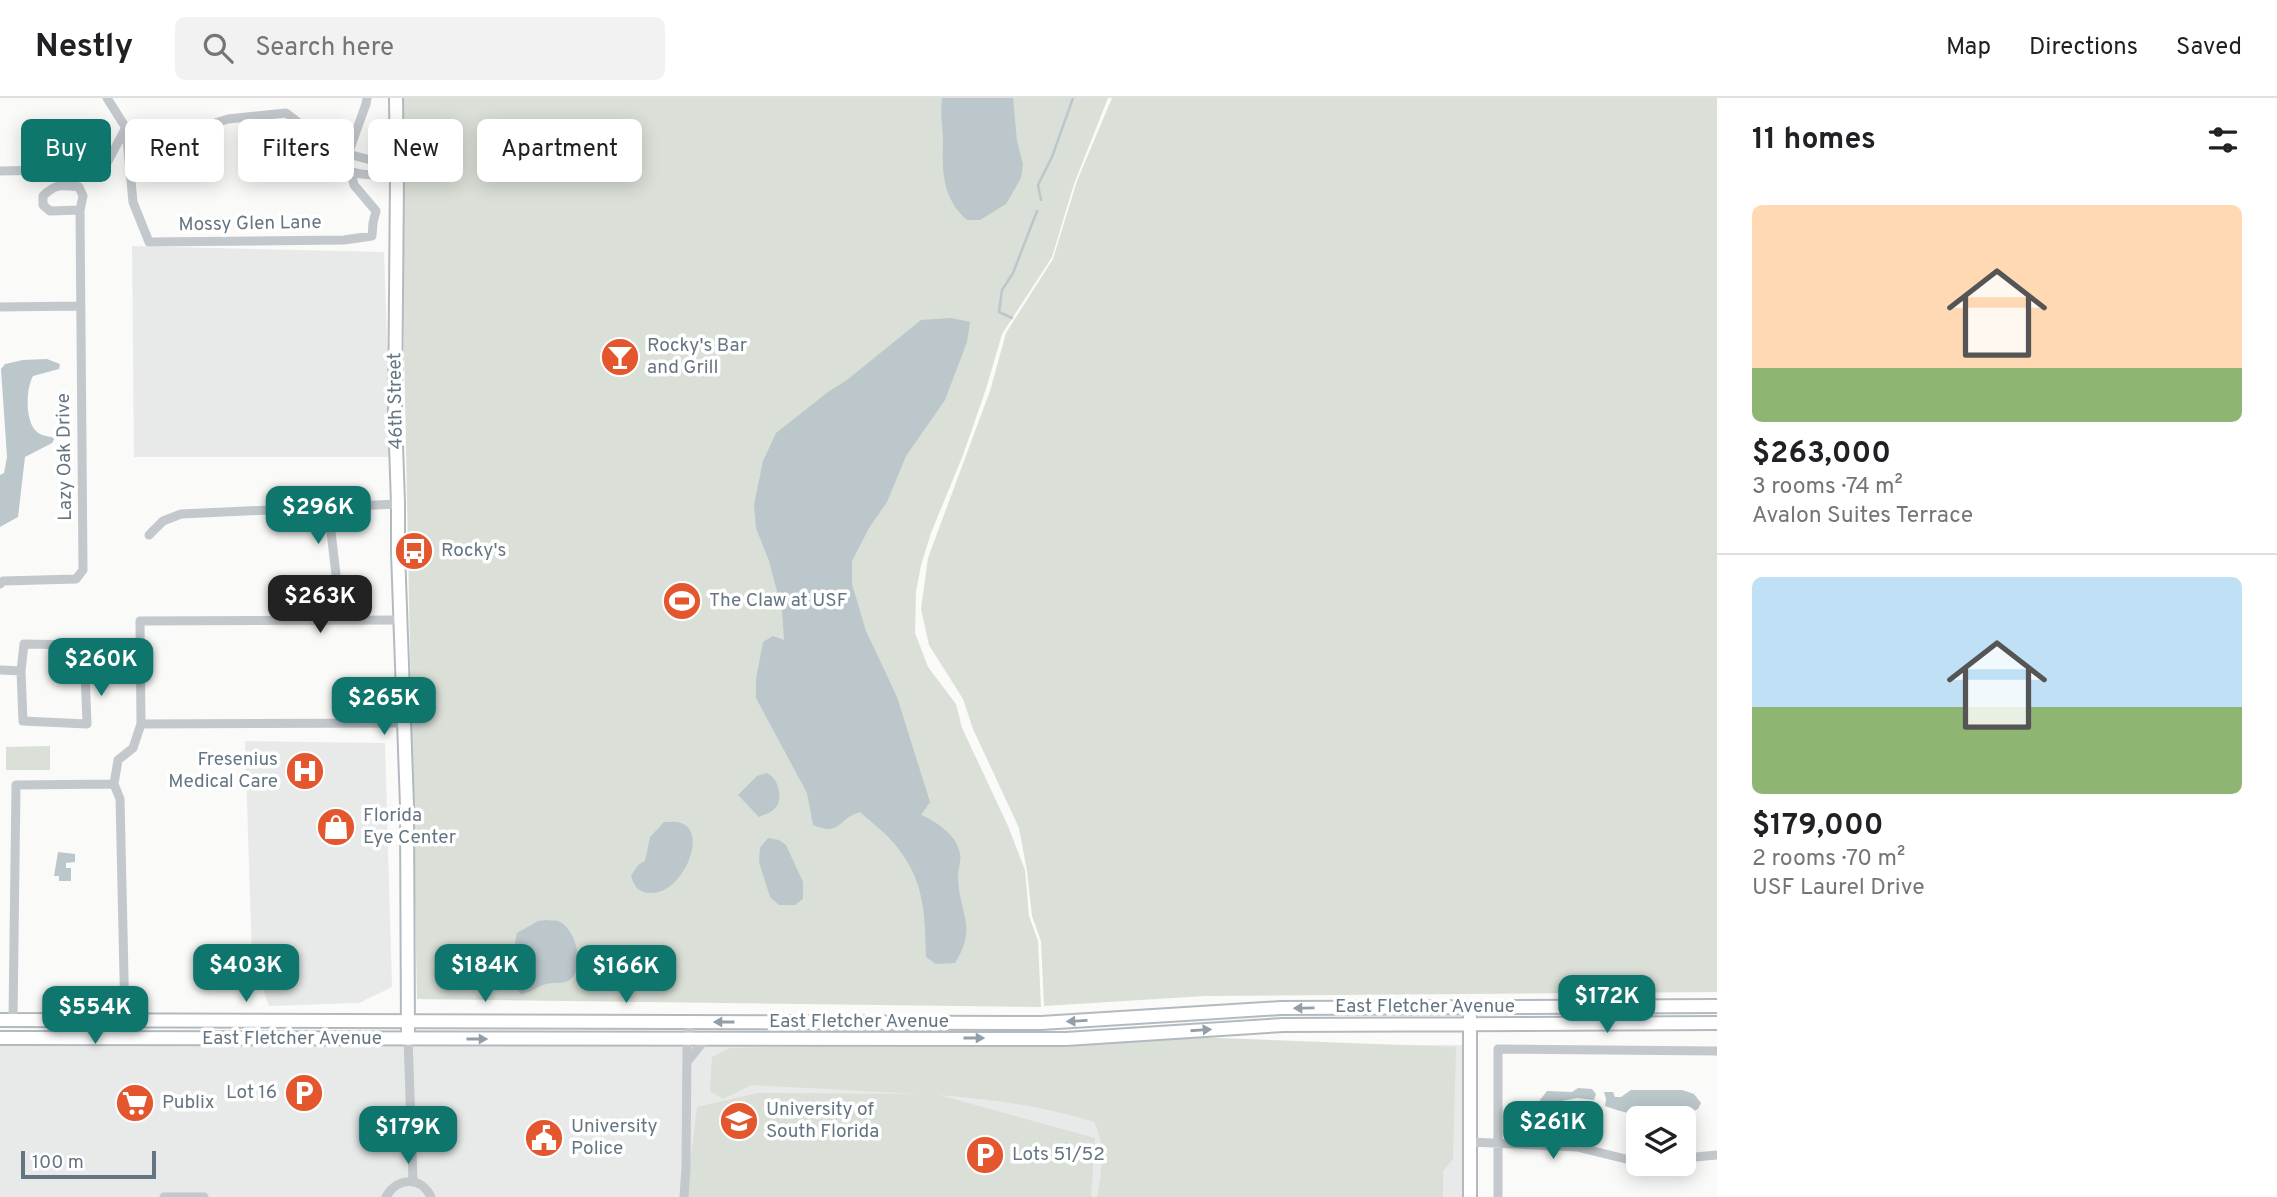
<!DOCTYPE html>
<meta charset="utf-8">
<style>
:root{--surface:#fff;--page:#f2f2f2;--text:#202124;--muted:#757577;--line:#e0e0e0;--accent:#0f766e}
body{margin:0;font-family:Overpass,sans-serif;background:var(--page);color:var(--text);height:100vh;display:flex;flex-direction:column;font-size:26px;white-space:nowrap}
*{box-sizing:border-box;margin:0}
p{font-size:23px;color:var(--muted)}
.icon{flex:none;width:38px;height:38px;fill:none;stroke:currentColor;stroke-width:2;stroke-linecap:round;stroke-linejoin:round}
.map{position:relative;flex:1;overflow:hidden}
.panel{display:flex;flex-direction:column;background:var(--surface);width:560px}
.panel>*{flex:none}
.top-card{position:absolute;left:21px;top:21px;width:665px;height:63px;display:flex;gap:14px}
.controls{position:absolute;left:1626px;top:1008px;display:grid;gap:14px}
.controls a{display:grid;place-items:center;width:70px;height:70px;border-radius:10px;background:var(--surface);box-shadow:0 4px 18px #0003;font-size:35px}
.scale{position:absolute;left:21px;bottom:18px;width:135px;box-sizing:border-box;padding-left:7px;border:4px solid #657683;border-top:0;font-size:19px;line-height:24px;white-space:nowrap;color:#657683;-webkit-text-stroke:5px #fff;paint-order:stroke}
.price{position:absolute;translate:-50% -60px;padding:0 16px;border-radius:14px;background:var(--accent);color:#fff;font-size:23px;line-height:46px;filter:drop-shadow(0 2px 4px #0008)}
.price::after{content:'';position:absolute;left:50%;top:42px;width:21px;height:16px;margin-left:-10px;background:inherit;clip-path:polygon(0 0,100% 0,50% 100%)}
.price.current{background:#222;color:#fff}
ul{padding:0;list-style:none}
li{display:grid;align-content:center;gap:14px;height:371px;padding:0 35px}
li+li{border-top:2px solid var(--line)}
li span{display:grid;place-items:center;height:217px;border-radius:10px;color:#555}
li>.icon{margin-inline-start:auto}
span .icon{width:126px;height:126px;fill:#fffc;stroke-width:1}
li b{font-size:30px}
h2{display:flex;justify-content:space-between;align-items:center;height:84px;padding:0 35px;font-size:30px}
.pill{padding:0 24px;border-radius:10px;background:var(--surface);box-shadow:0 4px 18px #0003;font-size:24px;line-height:63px}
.pill.current{background:var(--accent);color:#fff}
header{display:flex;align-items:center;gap:42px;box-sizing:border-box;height:98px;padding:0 35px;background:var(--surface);border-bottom:2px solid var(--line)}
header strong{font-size:33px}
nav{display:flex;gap:38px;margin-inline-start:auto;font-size:24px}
.search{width:490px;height:63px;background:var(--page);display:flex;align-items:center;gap:18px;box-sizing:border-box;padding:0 24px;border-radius:10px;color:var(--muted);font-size:26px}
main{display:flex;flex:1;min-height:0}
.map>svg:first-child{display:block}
.built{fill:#e8e9e9}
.green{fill:#dadfd7}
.water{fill:#bbc7cb}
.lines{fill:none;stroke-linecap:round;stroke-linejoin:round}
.stream{stroke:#bbc7cb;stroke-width:2.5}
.secondary-casing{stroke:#b3babf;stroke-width:16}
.street{stroke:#c3c8cc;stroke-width:9}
.secondary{stroke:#fff;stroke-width:12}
.oneway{fill:#939fa8}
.labels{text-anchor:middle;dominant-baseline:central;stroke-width:7;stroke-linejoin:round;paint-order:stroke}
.street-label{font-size:19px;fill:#657683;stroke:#fff}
.poi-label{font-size:19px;fill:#657683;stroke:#fff;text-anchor:start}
</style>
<header>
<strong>Nestly</strong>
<div class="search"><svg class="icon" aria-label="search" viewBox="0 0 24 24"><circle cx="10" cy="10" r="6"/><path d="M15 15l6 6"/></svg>Search here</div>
<nav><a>Map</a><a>Directions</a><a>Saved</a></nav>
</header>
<main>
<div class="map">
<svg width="1717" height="1099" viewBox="0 0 1717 1099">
<rect width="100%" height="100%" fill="#fafaf8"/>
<path class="built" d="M132 148 384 154 391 359H134Z
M245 643 385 645 392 889 359 905 269 908 252 858Z
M0 945 1478 947V1099H0Z"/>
<path class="green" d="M399 0H1108L1074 86 1052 159 1002 236 986 291 963 357 931 435 921 467 916 494 915 535 928 569 956 606 962 630 1008 728 1025 772 1029 818 1038 843 1041 909 417 901Z
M1112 0H1717V894L1205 898 1044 908 1041 843 1032 818 1027 773 1019 730 973 631 963 601 929 547 921 511 928 460 990 293 1006 235 1053 161 1077 83Z
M50 648V672H6V649Z
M1194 939 1456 949 1453 1061 1443 1073V1099H1097C1102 1075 1106 1046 1094 1024 1044 1008 991 1001 939 997L1095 1040 1091 1099H686L697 1009 758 995 918 996 751 987 723 1001 710 993 712 959 730 950Z"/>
<path class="water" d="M942 0H1013L1017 43 1023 66 1021 80 1006 106 980 122H967C943 101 942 75 943 45 943 29 940 17 942 0Z
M951 220 970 224 967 244 945 302 906 358 887 404 869 430 852 463V486L866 533 897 599 930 704 921 717C932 721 949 733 955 743 965 761 958 764 958 780 959 816 978 828 955 865L936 866 926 859C925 817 925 784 897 749 887 736 872 725 860 714 838 720 841 739 813 727L807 695 756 600V581L763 544 773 538 784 542 782 512 769 463 756 430 754 407 763 363 776 335 828 294 847 282 921 222Z
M23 262 47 261 60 266 59 271 33 278C26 291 25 320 35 332 40 338 48 338 55 340L52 345 25 359 18 419 0 429V377L4 375 7 359 1 271 5 266Z
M767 675C777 680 782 694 778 706 775 714 765 716 759 719L738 697 757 678Z
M664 724C669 724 676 723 681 725 709 734 682 798 649 795 638 794 634 788 631 778L638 767 645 763 650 739Z
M768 740 779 742 786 747 803 784V801L795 807H779L770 799 759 764 760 750Z
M58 754 75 756V764L66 765V770H71V783H59V778H54Z
M547 822C551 823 555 822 558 823 575 829 585 867 572 880 564 888 555 883 546 886 537 889 531 894 521 896 506 879 513 855 517 835L538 823Z
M1578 990 1592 991 1596 996 1594 1002 1577 1000 1557 1004 1554 1023 1546 1024 1539 1022 1540 1002 1547 993 1572 994Z
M1631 992H1682L1694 996 1701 1005 1698 1011C1668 1025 1635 1019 1605 1008L1606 1001 1604 994H1613L1615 999H1621Z"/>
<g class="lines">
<path class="stream" d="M1041 102 1038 87 1052 59 1073 0
M1012 220 999 214 1002 192 1013 175 1037 113"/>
<g class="secondary-casing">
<path id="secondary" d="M396 0 397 79 395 317 398 406V454L407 708 408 941
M0 922 1041 925 1281 910 1717 908
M69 935C88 932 112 935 125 922
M0 940 1066 941 1283 927 1717 925
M1470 1099V919"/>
</g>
<path class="street" d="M107 0 126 30 133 104 149 144 344 142 372 138 373 125 376 113 354 87 351 74 345 64 366 6 367 0
M126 30 153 44 228 21 286 15 338 54 345 64
M348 56 397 69
M0 73 104 71 125 31
M351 74 361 76 397 79
M0 209 80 208
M328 408 337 485
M149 437 163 423 181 416 398 406
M0 486 3 483 76 481 83 472 80 112 83 98 79 89C62 87 56 85 43 98V107L50 113 80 112
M24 546 84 547 87 626 23 623 21 573Z
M0 572 21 573
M141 626 140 523 400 522
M13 922 16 687 114 686
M125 922 120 701 114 686 118 662 133 650 141 626 404 625
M408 941 413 1083
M687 964 707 939
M1470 1044 1577 1049 1638 1064
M1684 1060 1717 1057
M164 1099H204
M386 1099C397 1079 421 1078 431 1099
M684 1099 686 1069 687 948 691 924
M1498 1099V951L1717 953"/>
<use href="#secondary" class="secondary"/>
</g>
<defs><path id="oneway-solid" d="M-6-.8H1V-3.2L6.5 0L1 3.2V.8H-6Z" transform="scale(1.75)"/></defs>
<g class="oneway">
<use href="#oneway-solid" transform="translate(1304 910) rotate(179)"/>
<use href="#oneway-solid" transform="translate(1077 923) rotate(177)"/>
<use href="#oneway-solid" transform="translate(724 924) rotate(-180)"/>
<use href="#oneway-solid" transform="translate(1201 932) rotate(-4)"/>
<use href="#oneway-solid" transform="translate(974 940)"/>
<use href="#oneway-solid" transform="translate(477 941)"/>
</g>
<defs>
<g id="bar-disc" transform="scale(2.0125)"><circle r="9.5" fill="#e4572e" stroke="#fff"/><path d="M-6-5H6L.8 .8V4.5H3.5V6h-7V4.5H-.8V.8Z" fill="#fff"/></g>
<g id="bus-disc" transform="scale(2.0125)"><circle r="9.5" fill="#e4572e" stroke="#fff"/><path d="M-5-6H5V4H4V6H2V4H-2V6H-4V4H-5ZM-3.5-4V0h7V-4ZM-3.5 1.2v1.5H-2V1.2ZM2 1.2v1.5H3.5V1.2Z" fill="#fff"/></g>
<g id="stadium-disc" transform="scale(2.0125)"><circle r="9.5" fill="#e4572e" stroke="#fff"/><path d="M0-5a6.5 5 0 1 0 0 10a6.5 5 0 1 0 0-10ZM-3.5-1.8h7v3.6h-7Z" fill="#fff"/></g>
<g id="hospital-disc" transform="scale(2.0125)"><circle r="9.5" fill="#e4572e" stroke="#fff"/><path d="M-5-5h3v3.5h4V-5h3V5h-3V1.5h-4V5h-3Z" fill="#fff"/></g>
<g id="shop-disc" transform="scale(2.0125)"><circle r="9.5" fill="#e4572e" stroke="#fff"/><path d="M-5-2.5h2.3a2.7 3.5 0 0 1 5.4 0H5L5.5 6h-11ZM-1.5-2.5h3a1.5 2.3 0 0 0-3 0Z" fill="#fff"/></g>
<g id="parking-disc" transform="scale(2.0125)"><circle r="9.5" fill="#e4572e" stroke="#fff"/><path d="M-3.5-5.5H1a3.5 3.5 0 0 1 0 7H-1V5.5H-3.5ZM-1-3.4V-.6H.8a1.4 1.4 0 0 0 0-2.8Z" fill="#fff"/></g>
<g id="supermarket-disc" transform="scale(2.0125)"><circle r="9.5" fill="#e4572e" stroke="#fff"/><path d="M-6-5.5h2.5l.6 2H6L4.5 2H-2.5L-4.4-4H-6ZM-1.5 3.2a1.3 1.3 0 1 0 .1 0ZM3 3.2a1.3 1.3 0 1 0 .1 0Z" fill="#fff"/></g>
<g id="university-disc" transform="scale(2.0125)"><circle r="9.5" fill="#e4572e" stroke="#fff"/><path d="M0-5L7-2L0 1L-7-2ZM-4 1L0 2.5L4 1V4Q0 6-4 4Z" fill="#fff"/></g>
<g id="civic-disc" transform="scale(2.0125)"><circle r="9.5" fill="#e4572e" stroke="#fff"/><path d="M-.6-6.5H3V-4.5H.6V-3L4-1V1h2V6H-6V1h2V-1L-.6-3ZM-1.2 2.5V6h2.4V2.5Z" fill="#fff"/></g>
</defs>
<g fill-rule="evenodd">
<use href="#bar-disc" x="620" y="259"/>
<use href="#bus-disc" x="414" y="453"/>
<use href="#stadium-disc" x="682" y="503"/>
<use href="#hospital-disc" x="305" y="673"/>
<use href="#shop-disc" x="336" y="729"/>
<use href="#parking-disc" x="304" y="995"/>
<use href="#supermarket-disc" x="135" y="1005"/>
<use href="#university-disc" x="739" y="1023"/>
<use href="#civic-disc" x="544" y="1040"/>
<use href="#parking-disc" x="985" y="1057"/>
</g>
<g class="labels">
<g class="street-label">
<text transform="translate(250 126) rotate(-1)">Mossy Glen Lane</text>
<text transform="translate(396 303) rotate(-91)">46th Street</text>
<text transform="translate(65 359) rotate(-91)">Lazy Oak Drive</text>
<text x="1425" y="909">East Fletcher Avenue</text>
<text x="859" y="924">East Fletcher Avenue</text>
<text x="292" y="941">East Fletcher Avenue</text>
</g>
<g class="poi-label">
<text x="647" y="248">Rocky's Bar<tspan x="647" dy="22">and Grill</tspan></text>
<text x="441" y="453">Rocky's</text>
<text x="709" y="503">The Claw at USF</text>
<text x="278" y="662" text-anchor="end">Fresenius<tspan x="278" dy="22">Medical Care</tspan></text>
<text x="363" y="718">Florida<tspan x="363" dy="22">Eye Center</tspan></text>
<text x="277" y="995" text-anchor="end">Lot 16</text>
<text x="162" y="1005">Publix</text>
<text x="766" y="1012">University of<tspan x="766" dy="22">South Florida</tspan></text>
<text x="571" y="1029">University<tspan x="571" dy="22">Police</tspan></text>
<text x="1012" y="1057">Lots 51/52</text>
</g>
</g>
</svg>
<div class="controls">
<a><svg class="icon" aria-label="layers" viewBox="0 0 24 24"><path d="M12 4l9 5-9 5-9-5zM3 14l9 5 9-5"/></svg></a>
</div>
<div class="scale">100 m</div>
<b class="price" style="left:318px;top:448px">$296K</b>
<b class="price current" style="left:320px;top:537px">$263K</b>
<b class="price" style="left:101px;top:600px">$260K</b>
<b class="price" style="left:384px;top:639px">$265K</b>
<b class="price" style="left:246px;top:906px">$403K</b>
<b class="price" style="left:485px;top:906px">$184K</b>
<b class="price" style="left:626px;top:907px">$166K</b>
<b class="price" style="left:1607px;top:937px">$172K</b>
<b class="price" style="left:95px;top:948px">$554K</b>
<b class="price" style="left:1553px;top:1063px">$261K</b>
<b class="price" style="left:408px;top:1068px">$179K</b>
<div class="top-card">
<a class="pill current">Buy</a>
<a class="pill">Rent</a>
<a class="pill">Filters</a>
<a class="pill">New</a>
<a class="pill">Apartment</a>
</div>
</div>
<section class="panel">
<h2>11 homes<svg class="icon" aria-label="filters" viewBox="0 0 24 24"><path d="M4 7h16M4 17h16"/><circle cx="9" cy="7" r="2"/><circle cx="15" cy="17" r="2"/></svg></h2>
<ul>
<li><span style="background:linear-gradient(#ffd9b3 75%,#8fb573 0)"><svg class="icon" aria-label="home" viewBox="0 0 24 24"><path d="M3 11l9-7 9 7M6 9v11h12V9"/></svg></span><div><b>$263,000</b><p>3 rooms · 74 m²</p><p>Avalon Suites Terrace</p></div></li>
<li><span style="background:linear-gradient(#bfe0f5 60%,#8fb573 0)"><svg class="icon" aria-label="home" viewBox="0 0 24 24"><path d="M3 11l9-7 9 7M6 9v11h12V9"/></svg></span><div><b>$179,000</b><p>2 rooms · 70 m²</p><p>USF Laurel Drive</p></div></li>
</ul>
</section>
</main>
